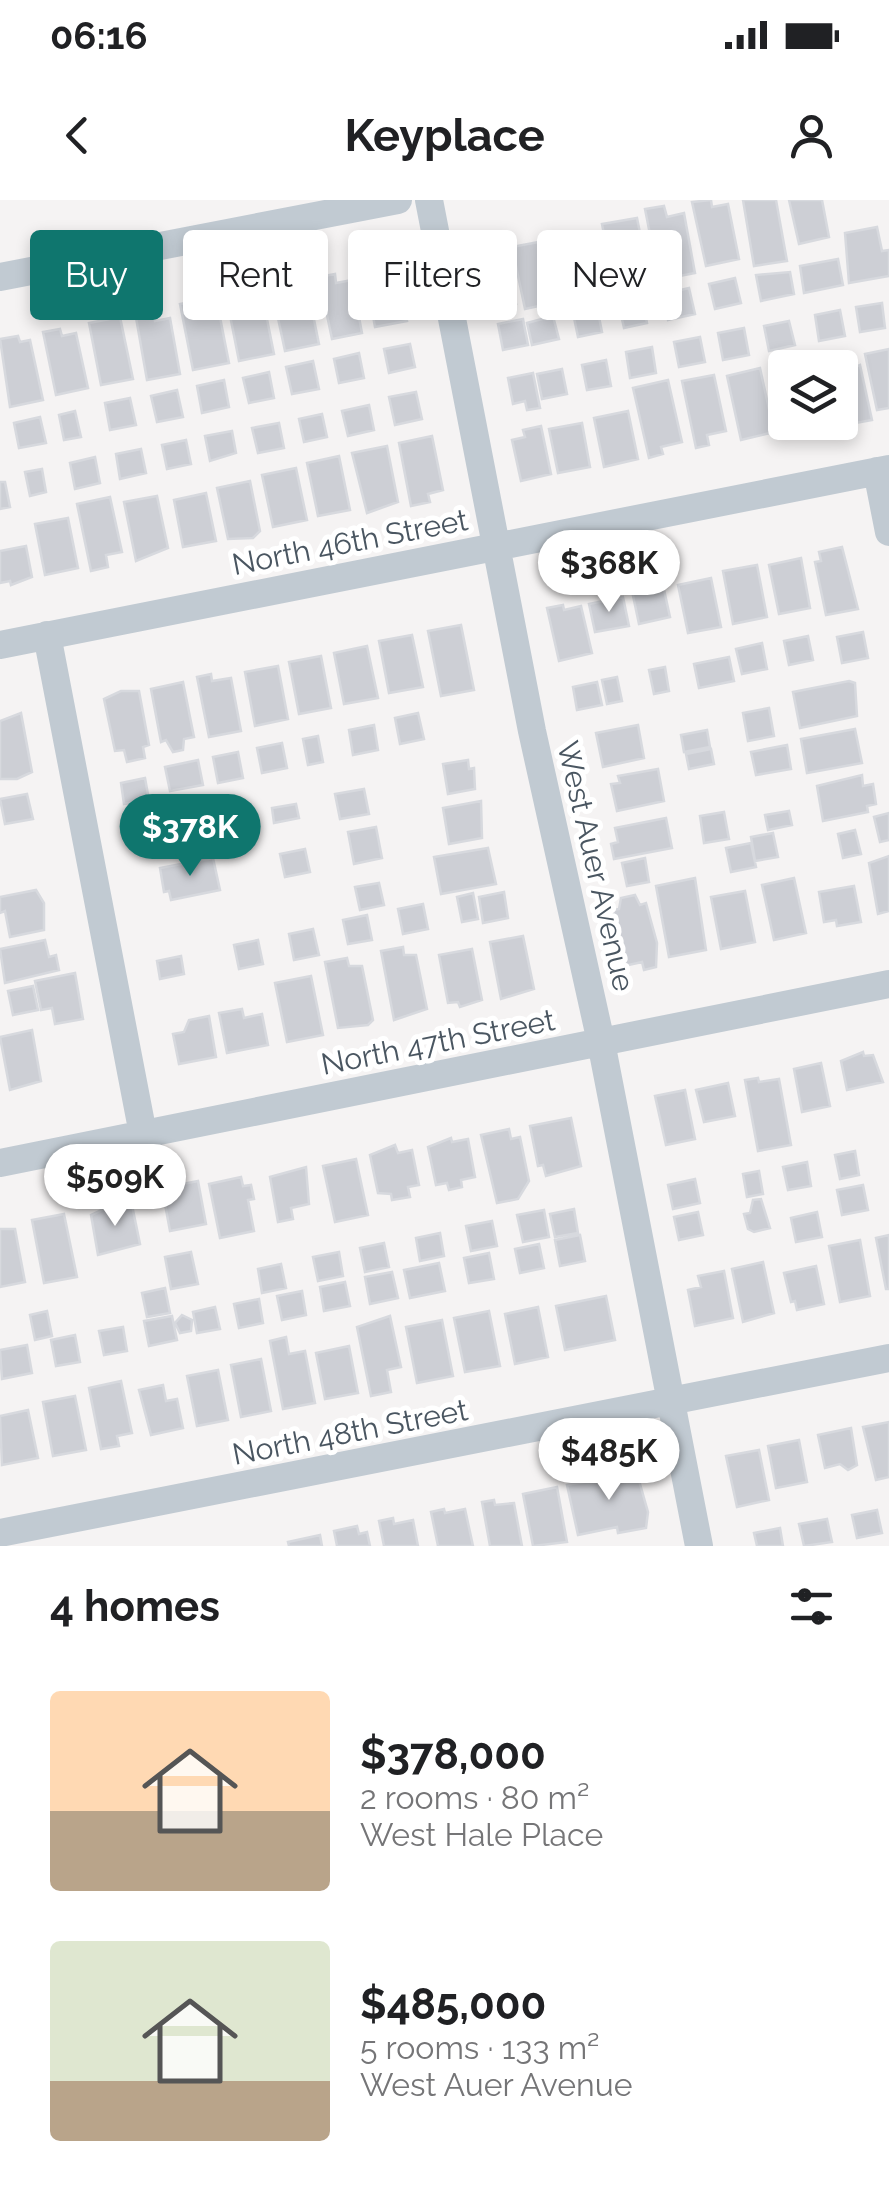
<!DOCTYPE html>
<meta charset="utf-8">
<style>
:root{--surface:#fff;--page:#f6f6f6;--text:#202124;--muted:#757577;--accent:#0f766e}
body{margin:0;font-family:Raleway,sans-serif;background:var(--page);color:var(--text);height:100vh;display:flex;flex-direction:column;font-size:38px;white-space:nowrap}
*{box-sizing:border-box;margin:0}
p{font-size:32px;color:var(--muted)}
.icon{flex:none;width:55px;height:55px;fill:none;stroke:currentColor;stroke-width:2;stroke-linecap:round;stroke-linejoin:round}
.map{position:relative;height:1346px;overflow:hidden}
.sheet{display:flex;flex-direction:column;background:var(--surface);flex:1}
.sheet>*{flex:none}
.hud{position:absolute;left:30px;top:30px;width:830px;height:90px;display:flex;gap:20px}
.fabs{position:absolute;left:768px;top:150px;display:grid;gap:20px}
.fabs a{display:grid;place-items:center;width:90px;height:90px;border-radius:10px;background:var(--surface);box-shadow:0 5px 15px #0003;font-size:50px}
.price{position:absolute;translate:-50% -85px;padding:0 22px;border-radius:35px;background:#fff;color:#222;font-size:32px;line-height:65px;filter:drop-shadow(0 2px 5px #0008)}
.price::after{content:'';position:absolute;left:50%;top:60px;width:30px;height:22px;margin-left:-15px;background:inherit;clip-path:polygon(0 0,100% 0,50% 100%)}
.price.active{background:var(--accent);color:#fff}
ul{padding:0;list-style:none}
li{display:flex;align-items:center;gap:30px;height:250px;padding:0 50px}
li span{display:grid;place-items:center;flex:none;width:280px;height:200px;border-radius:10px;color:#555}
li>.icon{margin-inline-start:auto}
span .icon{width:120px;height:120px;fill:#fffc;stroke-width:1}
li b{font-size:42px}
h2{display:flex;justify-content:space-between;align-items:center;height:120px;padding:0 50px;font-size:42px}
.chip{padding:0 35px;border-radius:10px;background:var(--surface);box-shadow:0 5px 15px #0003;font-size:35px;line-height:90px}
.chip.active{background:var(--accent);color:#fff}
.status{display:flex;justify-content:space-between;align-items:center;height:70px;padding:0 50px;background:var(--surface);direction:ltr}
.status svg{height:28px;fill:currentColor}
header{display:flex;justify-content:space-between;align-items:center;height:130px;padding:0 50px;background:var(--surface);font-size:45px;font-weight:700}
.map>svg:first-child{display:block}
.building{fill:#cdcfd5;stroke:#d7d9de;stroke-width:2.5}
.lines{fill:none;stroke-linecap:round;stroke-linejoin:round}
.street{stroke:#c1cad2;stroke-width:28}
.labels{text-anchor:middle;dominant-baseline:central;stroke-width:10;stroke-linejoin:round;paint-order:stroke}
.street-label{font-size:30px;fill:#4a5661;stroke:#fff}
</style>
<div class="status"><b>06:16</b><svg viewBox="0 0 49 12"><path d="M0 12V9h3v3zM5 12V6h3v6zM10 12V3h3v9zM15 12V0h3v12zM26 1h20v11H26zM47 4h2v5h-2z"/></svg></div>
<header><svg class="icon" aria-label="back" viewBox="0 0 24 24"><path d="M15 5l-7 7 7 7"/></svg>Keyplace<svg class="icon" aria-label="person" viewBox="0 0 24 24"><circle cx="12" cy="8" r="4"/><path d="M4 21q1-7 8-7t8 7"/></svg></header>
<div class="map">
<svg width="889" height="1346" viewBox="0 0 889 1346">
<rect width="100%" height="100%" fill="#f5f3f3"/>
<path class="building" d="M711 0 712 7 728 4 739 59 706 66 692 2Z
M743 0H776L787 61 754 66Z
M789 0H822L829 37 799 44Z
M664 6 667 17 684 13 695 73 659 80 645 9Z
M637 18 648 73 613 80 602 24Z
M877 27 882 51 889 50V76L849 83 845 33Z
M589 32 601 91 570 98 558 38Z
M544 41 557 102 525 109 512 47Z
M506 50 516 104 489 109 478 56Z
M838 59 843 85 804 93 800 66Z
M380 64 381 70H397L407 121 375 127 364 67Z
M790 72 794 94 761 101 756 75Z
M335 74 336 83 352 80 362 133 332 139 319 77Z
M735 78 741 103 715 109 709 84Z
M289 87 290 93 308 90 319 144 285 151 272 90Z
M689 88 695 114 668 120 663 94Z
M247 91 249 102 263 99 274 154 239 161 226 95Z
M201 100 203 110 218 107 229 163 193 170 180 104Z
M643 101 647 123 624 128 619 106Z
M882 103 885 128 860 132 856 107Z
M597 107 602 132 578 137 573 113Z
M152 109 155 121 170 118 180 174 147 180 135 112Z
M840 110 845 136 819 141 815 115Z
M553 116 559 139 532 145 527 123Z
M120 117 133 179 101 185 89 123Z
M523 119 528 145 503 150 498 124Z
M789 121 795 145 769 151 764 126Z
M744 128 749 155 723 160 718 133Z
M60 129 62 136 76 133 88 188 56 195 43 132Z
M18 136 20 142 30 140 43 200 10 207 0 139Z
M700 137 705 162 679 167 674 142Z
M410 144 415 167 389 173 384 149Z
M652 147 656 173 630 178 626 152Z
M889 149V208L877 210 865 154Z
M359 153 364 178 339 183 334 159Z
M606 160 611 186 587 190 582 165Z
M313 161 319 189 292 194 286 167Z
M860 165 872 220 839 226 840 173Z
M760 168 774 232 741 240 727 176Z
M562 169 567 194 542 199 537 174Z
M269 172 274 198 249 203 243 178Z
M533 173 540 208 527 210 525 201 513 204 508 178Z
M714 175 726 231 707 235 709 245 696 248 682 181Z
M785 175V217L777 177Z
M224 180 229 207 202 213 197 186Z
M668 180 682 242 661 247 663 254 649 258 633 188Z
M177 190 183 217 157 222 151 196Z
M416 192 422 219 395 225 389 197Z
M130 198 136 225 110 230 105 203Z
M369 205 374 230 348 236 342 211Z
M75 211 81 237 64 240 59 215Z
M628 211 638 259 604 267 594 218Z
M322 214 327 237 304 242 299 219Z
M40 217 46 243 19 248 14 223Z
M279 223 284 248 258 253 252 228Z
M582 223 590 267 558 273 549 229Z
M541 226 551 274 521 281 512 240 525 237 523 230Z
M232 231 236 253 210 261 205 236Z
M432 236 443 290 428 294 430 302 411 306 399 243Z
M186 240 191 264 167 269 162 245Z
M387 246 398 302 367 313 352 253Z
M141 249 146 273 120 279 116 254Z
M339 256 350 310 318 316 307 263Z
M95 257 100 283 75 289 70 263Z
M296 268 307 320 273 327 262 275Z
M42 269 46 292 30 296 25 272Z
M250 281 260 331 253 338 228 339 217 288Z
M0 282H5L10 307 0 309Z
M206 293 216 341 183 347 174 300Z
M157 296 168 348 136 361 124 302Z
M110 297 122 352 106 355 108 367 91 371 77 304Z
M68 318 78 368 45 375 35 324Z
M26 346 32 377 11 385 10 381 0 383V351Z
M842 347 858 409 826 415 815 362 821 361 819 352Z
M801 358 810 408 779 414 769 365Z
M757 365 767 417 733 424 723 371Z
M711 378 721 427 688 433 678 385Z
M663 385 670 417 639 424 632 391Z
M623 397 629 426 595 432 589 404Z
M563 405 564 410 581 406 592 453 559 461 547 408Z
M461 425 474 490 441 496 428 431Z
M863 432 868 458 842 463 837 437Z
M412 435 423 487 389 493 379 441Z
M808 436 813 460 789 465 784 441Z
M762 443 767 469 742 474 736 449Z
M367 446 378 498 344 504 334 453Z
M321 456 331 508 299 514 289 462Z
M729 457 734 481 699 488 694 464Z
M278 466 288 519 255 526 245 472Z
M665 467 669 491 654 494 649 470Z
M211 474 212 481 231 478 241 531 209 537 197 477Z
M617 477 622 501 607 504 602 480Z
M849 481 855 483 857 516 800 528 793 492Z
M183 482 194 537 184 539 183 550 173 552 166 540 161 542 151 489Z
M597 482 602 505 577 510 573 487Z
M121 491H139L149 545 143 547 145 558 127 562 124 550 115 551 104 499Z
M769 508 774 536 748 541 743 513Z
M21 513 32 572 17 579H0V521Z
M418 513 424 539 400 544 395 518Z
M374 525 378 550 353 555 349 530Z
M638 525 644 558 603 567 596 533Z
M855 529 862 563 807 573 801 539Z
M707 530 710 547 684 552 681 535Z
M318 536 323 562 308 565 303 539Z
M282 543 287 568 262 573 257 548Z
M787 545 791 569 756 575 751 552Z
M711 549 714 564 689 569 686 554Z
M238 552 243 578 218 583 213 557Z
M198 560 203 585 170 591 165 567Z
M468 560 469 569 474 568 475 589 448 594 443 564Z
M658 569 664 601 617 611 611 584 620 583 618 576Z
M862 575 863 586 873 584 876 604 867 606 868 612 823 621 817 586Z
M145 578 149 600 124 604 121 583Z
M364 589 369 614 340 619 335 594Z
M27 594 33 619 5 624 0 599Z
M481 601 482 638 449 644 443 608Z
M296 604 299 618 274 623 272 608Z
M789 611 792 625 768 630 765 615Z
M724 612 729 639 704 643 700 616Z
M184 613 190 647 162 652 154 633 159 632 156 618Z
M889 613V640L880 642 874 617Z
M666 618 672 648 614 659 611 644 618 642 615 628Z
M376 627 382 658 354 664 348 632Z
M855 630 861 654 843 658 838 634Z
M773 633 778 657 755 661 751 637Z
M751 643 756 667 731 672 726 648Z
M488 648 496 684 441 694 434 657Z
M305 649 310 672 285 677 280 654Z
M889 656V711L878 714 869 663Z
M213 658 220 690 171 700 169 691 164 692 160 668Z
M645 658 649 682 627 686 622 663Z
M695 678 706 750 669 757 656 686Z
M794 678 806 733 774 740 762 685Z
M379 683 384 705 360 710 355 687Z
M854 686 861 722 837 726 836 720 824 722 819 692Z
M36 690 44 703V730L10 737 5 711 0 713V697Z
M745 691 755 742 721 749 711 697Z
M504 692 508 718 483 723 479 697Z
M473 693 478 719 462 722 457 697Z
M635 695 640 705 646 703 657 743 656 767 644 770 642 762 624 766 613 710 619 709 621 698Z
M423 704 428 729 403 734 398 709Z
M367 715 372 740 348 744 343 720Z
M313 729 319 755 294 760 289 734Z
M523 736 534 789 501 799 490 742Z
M45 740 49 757 56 755 59 770 5 783 0 749Z
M258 740 263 764 239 769 234 745Z
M403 747 404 755H416L427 809 394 820 381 751Z
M472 749 482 800 460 807 458 802 448 803 439 755Z
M181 756 184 774 160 779 157 761Z
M347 758 349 766H362L373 820 368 825 338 828 325 762Z
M75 773 83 819 55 824 52 808 41 810 35 781Z
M311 776 323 835 287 842 275 783Z
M33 786 38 810 13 815 8 791Z
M242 809 244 818 262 814 268 845 227 853 219 813Z
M209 816 216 857 179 864 173 834 184 832 189 820Z
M32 830 41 881 10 890 0 837Z
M863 852 864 856 873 855 883 882 847 890 841 861Z
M821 863 830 906 802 912 794 869Z
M758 878 759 882 779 879 791 945 758 951 745 880Z
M728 883 735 916 704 922 696 890Z
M685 890 695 939 666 945 655 896Z
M571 918 581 966 546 976 543 965 538 966 530 926Z
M509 929 511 939 520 937 529 981 518 999 497 1003 481 935Z
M451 938 452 942 468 939 475 977 461 980 462 987 449 990 447 983 436 985 428 947Z
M395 945 398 953 412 950 419 985 408 987 410 997 392 1000 391 994 378 993 370 955Z
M855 951 859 975 840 979 835 955Z
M356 959 368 1015 335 1022 323 966Z
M807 962 811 986 788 990 783 967Z
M306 967 309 1004 291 1008 293 1019 278 1022 270 977Z
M759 971 763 994 747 997 743 974Z
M241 977 243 986 251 985 254 999 248 1000 254 1031 220 1038 209 984Z
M695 979 700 1003 673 1009 668 985Z
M198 981 206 1024 170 1031 162 988Z
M863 985 868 1010 842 1015 837 990Z
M761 999 770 1028 754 1032 748 1029 744 1014 750 1013 753 1000Z
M116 1003 117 1008 132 1005 140 1044 98 1055 91 1015Z
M574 1009 578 1033 555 1037 550 1014Z
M544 1010 549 1037 523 1042 517 1015Z
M698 1012 703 1035 679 1040 674 1017Z
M817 1012 822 1037 796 1042 791 1018Z
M64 1014 77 1077 44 1083 32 1020Z
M492 1021 497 1046 471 1051 466 1026Z
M0 1029H15L25 1082 0 1087Z
M440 1033 444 1056 420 1061 416 1038Z
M580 1035 585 1061 560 1066 555 1040Z
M889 1035V1089H886L876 1038Z
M860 1040 870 1096 840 1102 829 1046Z
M384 1043 389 1067 365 1072 360 1048Z
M539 1044 544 1068 520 1073 515 1049Z
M191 1052 198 1084 171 1089 165 1057Z
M339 1052 343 1076 318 1081 313 1057Z
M489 1053 494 1079 469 1083 464 1058Z
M763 1062 774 1113 743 1122 732 1069Z
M439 1063 445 1091 410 1098 404 1070Z
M281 1064 286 1088 262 1093 258 1069Z
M816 1066 824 1104 797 1110 795 1101 791 1102 784 1073Z
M724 1071 733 1118 695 1126 688 1090 701 1087 698 1076Z
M392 1072 398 1098 370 1104 365 1077Z
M345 1082 350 1106 324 1111 320 1087Z
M165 1088 170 1113 147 1117 142 1093Z
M302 1091 306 1115 282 1120 277 1096Z
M606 1096 615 1140 565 1150 556 1106Z
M259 1099 263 1123 239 1128 234 1104Z
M215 1107 220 1129 197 1133 193 1112Z
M538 1107 548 1157 515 1164 505 1114Z
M47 1111 52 1136 35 1140 30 1115Z
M489 1111 500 1166 465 1172 454 1118Z
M182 1115 192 1120 191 1131 180 1133 175 1123Z
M172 1116 177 1140 149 1146 144 1121Z
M390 1116 401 1167 387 1170 391 1192 371 1196 357 1127Z
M442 1120 453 1176 417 1183 406 1127Z
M123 1127 127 1151 104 1155 99 1131Z
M75 1135 80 1162 56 1166 51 1140Z
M286 1137 289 1154 305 1151 315 1203 283 1209 270 1141Z
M27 1145 32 1173 2 1179 0 1150Z
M349 1146 358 1193 325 1199 316 1153Z
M261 1159 271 1211 241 1217 231 1165Z
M218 1170 228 1220 197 1226 187 1176Z
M121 1181 132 1233 117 1236 119 1246 101 1249 89 1188Z
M163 1185 166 1201 177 1199 183 1228 151 1235 139 1190Z
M75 1196 86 1250 53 1256 43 1202Z
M28 1210 38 1258 2 1265 0 1216Z
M889 1222V1277L876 1280 863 1227Z
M851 1228 857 1265 848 1270 840 1264 825 1268 818 1235Z
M799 1240 807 1282 776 1288 768 1246Z
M759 1250 769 1300 737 1307 726 1256Z
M608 1270 609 1276 636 1270 648 1312 646 1328 618 1333 617 1327 578 1335 567 1285 595 1280 594 1273Z
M557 1287 567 1342 533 1346 523 1294Z
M494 1300 495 1305 514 1303 522 1346H490L482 1302Z
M444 1309 445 1313 465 1309 473 1346H438L431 1312Z
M877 1310 882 1333 857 1338 852 1315Z
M393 1318 394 1324 413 1320 418 1346H384L379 1321Z
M827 1319 832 1342 804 1346 799 1324Z
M357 1326 359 1334 367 1332 370 1346H337L334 1331Z
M780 1328 783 1346H757L754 1333Z
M320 1335 322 1346H289L288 1342Z"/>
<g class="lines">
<path class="street" d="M429 0 532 531 601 842 699 1346
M0 77 398 0
M877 271 889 332
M47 435 143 934
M0 445 889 269
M0 963 889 784
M0 1333 889 1158"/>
</g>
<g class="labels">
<g class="street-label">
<text transform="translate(350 342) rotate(-11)">North 46th Street</text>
<text transform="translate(596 666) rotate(77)">West Auer Avenue</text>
<text transform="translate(438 842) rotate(-11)">North 47th Street</text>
<text transform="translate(350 1232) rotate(-11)">North 48th Street</text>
</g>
</g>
</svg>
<div class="fabs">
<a><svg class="icon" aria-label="layers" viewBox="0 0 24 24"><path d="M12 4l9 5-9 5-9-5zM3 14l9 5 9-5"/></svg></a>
</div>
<b class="price" style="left:609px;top:415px">$368K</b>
<b class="price active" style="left:190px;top:679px">$378K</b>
<b class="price" style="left:115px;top:1029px">$509K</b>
<b class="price" style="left:609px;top:1303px">$485K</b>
<div class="hud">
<a class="chip active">Buy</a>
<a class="chip">Rent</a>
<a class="chip">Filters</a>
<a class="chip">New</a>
</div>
</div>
<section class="sheet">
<h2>4 homes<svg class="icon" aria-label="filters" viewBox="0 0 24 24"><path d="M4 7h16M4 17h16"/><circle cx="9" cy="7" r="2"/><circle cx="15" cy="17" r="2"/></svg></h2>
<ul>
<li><span style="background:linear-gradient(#ffd9b3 60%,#b9a48a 0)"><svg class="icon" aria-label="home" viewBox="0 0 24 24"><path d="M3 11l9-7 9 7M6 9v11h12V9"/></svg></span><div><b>$378,000</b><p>2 rooms · 80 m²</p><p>West Hale Place</p></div></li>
<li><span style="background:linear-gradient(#dfe7d0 70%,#b9a48a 0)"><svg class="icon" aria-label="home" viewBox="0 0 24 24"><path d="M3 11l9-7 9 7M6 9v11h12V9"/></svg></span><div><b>$485,000</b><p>5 rooms · 133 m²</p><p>West Auer Avenue</p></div></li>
</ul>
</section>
